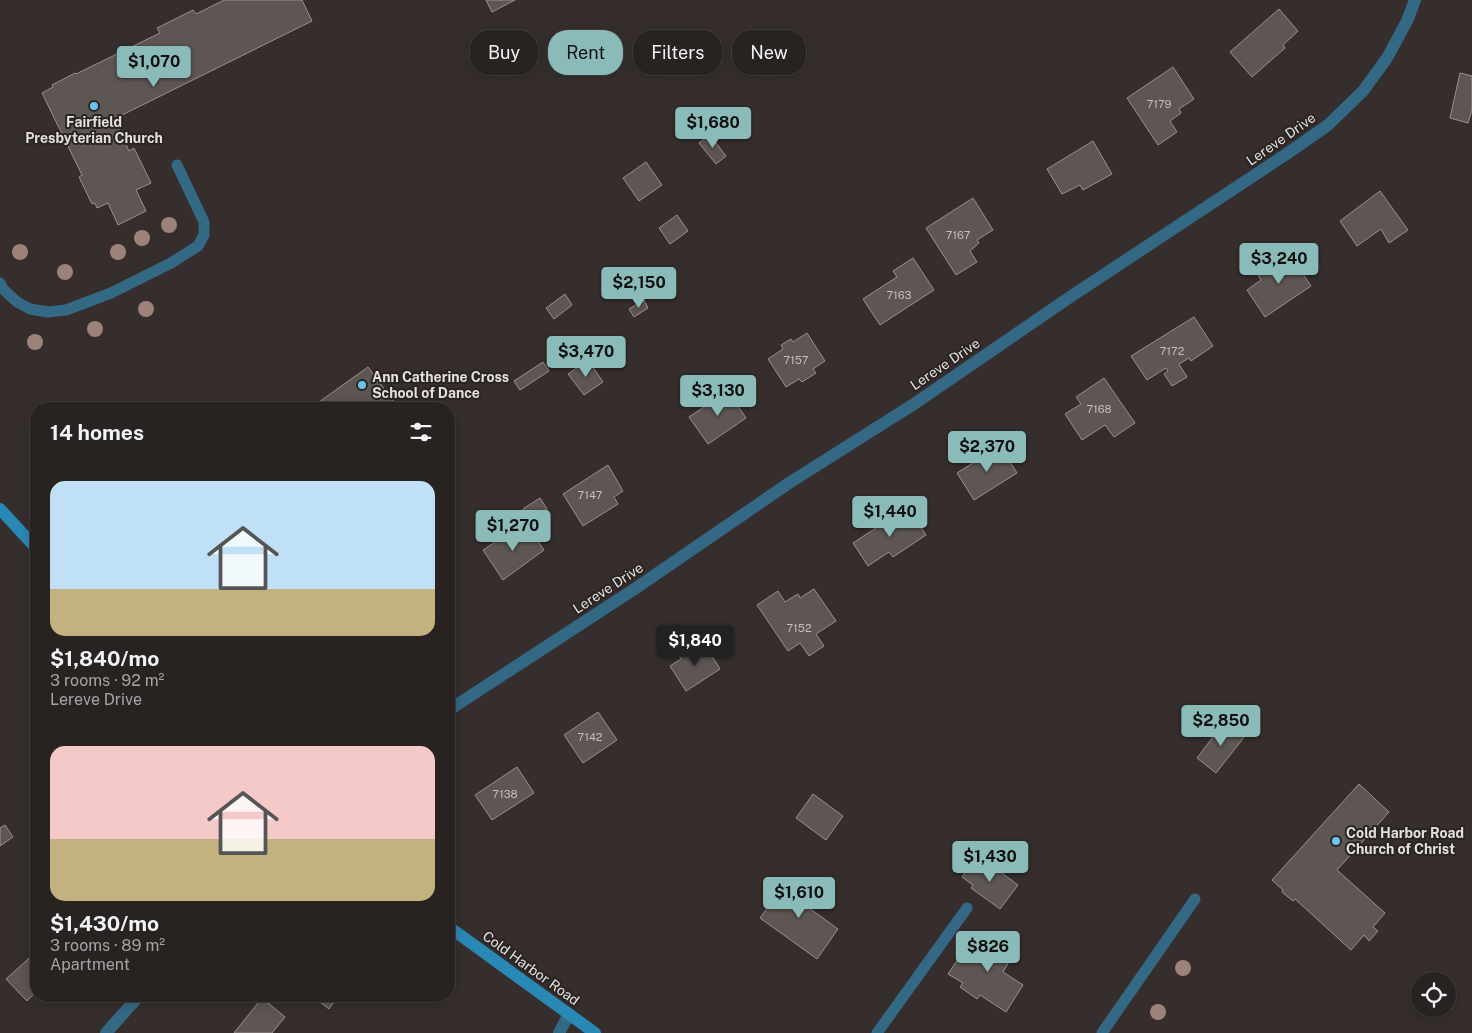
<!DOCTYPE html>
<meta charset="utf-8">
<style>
:root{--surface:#282221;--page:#302a2a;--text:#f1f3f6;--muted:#a5a4a5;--line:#443f3f;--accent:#8bbbb9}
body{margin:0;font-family:"Public Sans",sans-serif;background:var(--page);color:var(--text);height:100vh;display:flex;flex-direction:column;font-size:19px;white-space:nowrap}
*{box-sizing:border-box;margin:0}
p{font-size:16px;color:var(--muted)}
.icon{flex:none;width:28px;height:28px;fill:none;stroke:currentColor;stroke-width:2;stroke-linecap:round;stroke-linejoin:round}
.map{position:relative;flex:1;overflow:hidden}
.panel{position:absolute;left:30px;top:402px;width:425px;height:600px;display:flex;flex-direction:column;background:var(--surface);border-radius:20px;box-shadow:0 2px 12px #0003,0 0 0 1px var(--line)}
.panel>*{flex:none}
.hud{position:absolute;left:470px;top:30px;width:475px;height:45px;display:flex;gap:10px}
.buttons{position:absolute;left:1411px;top:972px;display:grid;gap:10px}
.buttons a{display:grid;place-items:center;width:45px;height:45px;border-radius:50%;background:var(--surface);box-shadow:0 2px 12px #0003,0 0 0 1px var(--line);font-size:25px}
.price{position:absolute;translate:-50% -42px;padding:0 11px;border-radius:5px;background:var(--accent);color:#111;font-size:16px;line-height:32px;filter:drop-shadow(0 1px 2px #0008)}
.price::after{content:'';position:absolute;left:50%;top:30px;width:15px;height:11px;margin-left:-8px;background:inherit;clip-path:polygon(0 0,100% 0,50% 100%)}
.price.selected{background:#222;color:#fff}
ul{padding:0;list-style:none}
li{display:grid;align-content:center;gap:10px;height:265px;padding:0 20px}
li span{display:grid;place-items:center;height:155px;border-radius:15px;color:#555}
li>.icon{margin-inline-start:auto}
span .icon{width:90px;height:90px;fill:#fffc;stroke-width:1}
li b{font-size:21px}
h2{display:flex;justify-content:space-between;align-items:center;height:60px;padding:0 20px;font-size:21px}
.chip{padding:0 18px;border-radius:20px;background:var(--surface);box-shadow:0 2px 12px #0003,0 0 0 1px var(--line);font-size:18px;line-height:45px}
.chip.selected{background:var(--accent);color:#111}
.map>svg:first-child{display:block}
.building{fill:#5d5653;stroke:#9a918f}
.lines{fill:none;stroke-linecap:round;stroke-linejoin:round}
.lane{stroke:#346986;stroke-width:11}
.street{stroke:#346986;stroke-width:12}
.secondary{stroke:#2989b6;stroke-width:12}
.tree{fill:#9d827a}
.poi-dot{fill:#6bc3f2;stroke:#2a2422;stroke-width:2}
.labels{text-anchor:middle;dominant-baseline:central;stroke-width:4;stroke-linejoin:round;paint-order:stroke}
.number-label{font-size:11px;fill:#c3bebc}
.poi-label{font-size:14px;font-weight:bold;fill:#e5e0df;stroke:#2a2422;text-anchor:start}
.street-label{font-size:14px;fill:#e5e0df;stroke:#2a2422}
</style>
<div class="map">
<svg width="1472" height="1033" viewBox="0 0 1472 1033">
<rect width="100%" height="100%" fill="#352e2c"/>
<path class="building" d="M224 0H302L312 21 114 119 129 151 134 148 151 183 136 190 146 211 118 225 108 203 97 208 95 203 92 204 79 177 82 175 42 93 53 87 52 85 75 73 76 74 160 33 157 28 193 10 196 14Z
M486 0H515L492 12Z
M1279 9 1298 31 1283 45 1285 48 1252 77 1230 52Z
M1173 67 1194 99 1179 109 1181 113 1170 121 1177 132 1158 145 1127 98Z
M1460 73 1472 76V110L1468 123 1450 118Z
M710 135 726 156 716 164 699 143Z
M1093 141 1112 174 1083 190 1080 185 1062 194 1047 169Z
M646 162 662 185 639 201 623 178Z
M1380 191 1408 230 1389 243 1381 229 1357 246 1340 221Z
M973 198 993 230 977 240 979 243 970 251 977 262 956 275 926 228Z
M677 215 688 231 670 244 659 228Z
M1289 253 1311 286 1265 317 1247 290 1261 280 1258 275Z
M913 258 934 290 880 325 863 299 897 277 893 271Z
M565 294 572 305 554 319 546 308Z
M644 300 648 308 634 317 629 309Z
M1194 317 1213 346 1191 361 1189 358 1179 364 1187 377 1172 386 1164 374 1168 371 1166 368 1147 380 1131 356Z
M807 333 825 361 813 369 816 373 802 382 799 379 786 387 768 359 783 349 781 345 791 339 793 342Z
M588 360 603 382 584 395 568 374Z
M543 362 549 371 520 390 514 381Z
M368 367 394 402 385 409H302L310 403 312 407Z
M1104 378 1135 423 1114 437 1105 425 1082 440 1065 414 1081 404 1076 397Z
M728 391 746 418 708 444 689 417Z
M1000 446 1017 473 974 500 957 473Z
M608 465 623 491 614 497 618 504 583 526 563 494Z
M540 498 547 509 530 520 523 509Z
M909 509 926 535 893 557 889 552 868 566 853 543 894 516 895 518Z
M527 525 544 550 503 580 483 550 506 535 508 538Z
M814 589 836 621 816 634 824 646 809 656 800 643 788 651 757 605 778 591 785 602 798 594 800 598Z
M704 643 720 669 686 691 670 666 681 659 678 654 686 650 688 654Z
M598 712 617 740 583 763 564 735Z
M1225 721 1245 736 1216 773 1197 758Z
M517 767 534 793 492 820 475 795Z
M1359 784 1389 812 1337 870 1385 913 1373 927 1378 931 1369 941 1364 935 1351 950 1295 899 1293 901 1282 892 1283 890 1272 880Z
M813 794 843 816 826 840 796 818Z
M5 825 13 837 0 846V828Z
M975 858 986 867 988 863 1018 885 1000 909 971 888 973 885 962 877Z
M789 878 816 898 809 908 838 929 817 959 760 918Z
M994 936 1016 950 1003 972 1023 985 1006 1012 980 995 977 999 960 987 963 983 948 974 967 946 977 953 984 943 988 945Z
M36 952V992L27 1001 6 979Z
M312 996H338L329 1009Z
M262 998 285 1017 272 1033H234Z"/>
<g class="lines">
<path class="lane" d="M0 283 3 289 17 302 30 309 48 312 66 310 111 293 171 263 198 246 204 235V222L177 165
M877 1033 967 908
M1102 1033 1195 899"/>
<path class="street" d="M449 710 636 588 789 483 914 404 1070 297 1288 153 1328 125 1363 91 1387 58 1407 21 1415 0
M106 1033 139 996
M559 1033 569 1014"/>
<path class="secondary" d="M0 509 36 548
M449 927 595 1033"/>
</g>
<g class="tree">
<circle cx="169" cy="225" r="8"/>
<circle cx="142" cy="238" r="8"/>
<circle cx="20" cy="252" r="8"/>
<circle cx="118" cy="252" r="8"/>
<circle cx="65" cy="272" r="8"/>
<circle cx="146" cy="309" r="8"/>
<circle cx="95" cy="329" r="8"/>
<circle cx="35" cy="342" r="8"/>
<circle cx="1183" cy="968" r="8"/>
<circle cx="1158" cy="1012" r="8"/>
</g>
<g class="poi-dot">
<circle cx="94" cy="106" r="5"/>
<circle cx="362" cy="385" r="5"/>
<circle cx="1336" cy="841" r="5"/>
</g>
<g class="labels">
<g class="number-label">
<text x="1159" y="104">7179</text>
<text x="958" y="235">7167</text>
<text x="899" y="295">7163</text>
<text x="1172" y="351">7172</text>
<text x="796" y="360">7157</text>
<text x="1099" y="409">7168</text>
<text x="590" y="495">7147</text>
<text x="799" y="628">7152</text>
<text x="590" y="737">7142</text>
<text x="505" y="794">7138</text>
</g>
<g class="poi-label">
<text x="94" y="122" text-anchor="middle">Fairfield<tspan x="94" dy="16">Presbyterian Church</tspan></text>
<text x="372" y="377">Ann Catherine Cross<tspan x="372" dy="16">School of Dance</tspan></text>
<text x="1346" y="833">Cold Harbor Road<tspan x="1346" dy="16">Church of Christ</tspan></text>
</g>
<g class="street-label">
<text transform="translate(1281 139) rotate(-35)">Lereve Drive</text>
<text transform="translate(945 364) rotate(-34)">Lereve Drive</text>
<text transform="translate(608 588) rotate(-33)">Lereve Drive</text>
<text transform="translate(531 968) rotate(36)">Cold Harbor Road</text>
</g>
</g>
</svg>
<div class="buttons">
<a><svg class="icon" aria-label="locate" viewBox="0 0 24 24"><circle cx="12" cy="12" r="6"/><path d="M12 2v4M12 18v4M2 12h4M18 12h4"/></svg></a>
</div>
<b class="price" style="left:154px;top:88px">$1,070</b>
<b class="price" style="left:713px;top:149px">$1,680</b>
<b class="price" style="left:1279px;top:285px">$3,240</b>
<b class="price" style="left:639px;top:309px">$2,150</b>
<b class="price" style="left:586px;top:378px">$3,470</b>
<b class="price" style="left:718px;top:417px">$3,130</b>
<b class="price" style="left:987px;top:473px">$2,370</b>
<b class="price" style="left:890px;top:538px">$1,440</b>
<b class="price" style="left:513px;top:552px">$1,270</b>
<b class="price selected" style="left:695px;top:667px">$1,840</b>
<b class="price" style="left:1221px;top:747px">$2,850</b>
<b class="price" style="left:990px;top:883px">$1,430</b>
<b class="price" style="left:799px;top:919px">$1,610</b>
<b class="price" style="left:988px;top:973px">$826</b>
<div class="hud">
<a class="chip">Buy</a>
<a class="chip selected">Rent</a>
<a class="chip">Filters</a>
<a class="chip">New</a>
</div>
<section class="panel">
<h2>14 homes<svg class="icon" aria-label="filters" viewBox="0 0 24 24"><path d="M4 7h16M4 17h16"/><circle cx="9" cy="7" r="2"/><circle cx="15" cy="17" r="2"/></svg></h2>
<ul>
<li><span style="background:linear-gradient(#bfe0f5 70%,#c2b280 0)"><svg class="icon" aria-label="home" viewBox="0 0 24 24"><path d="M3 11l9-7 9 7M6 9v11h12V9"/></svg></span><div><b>$1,840/mo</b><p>3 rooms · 92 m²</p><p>Lereve Drive</p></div></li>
<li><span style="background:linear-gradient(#f6c9c9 60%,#c2b280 0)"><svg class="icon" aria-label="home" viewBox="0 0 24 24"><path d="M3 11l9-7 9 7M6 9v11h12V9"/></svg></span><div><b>$1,430/mo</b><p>3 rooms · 89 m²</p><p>Apartment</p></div></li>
</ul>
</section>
</div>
